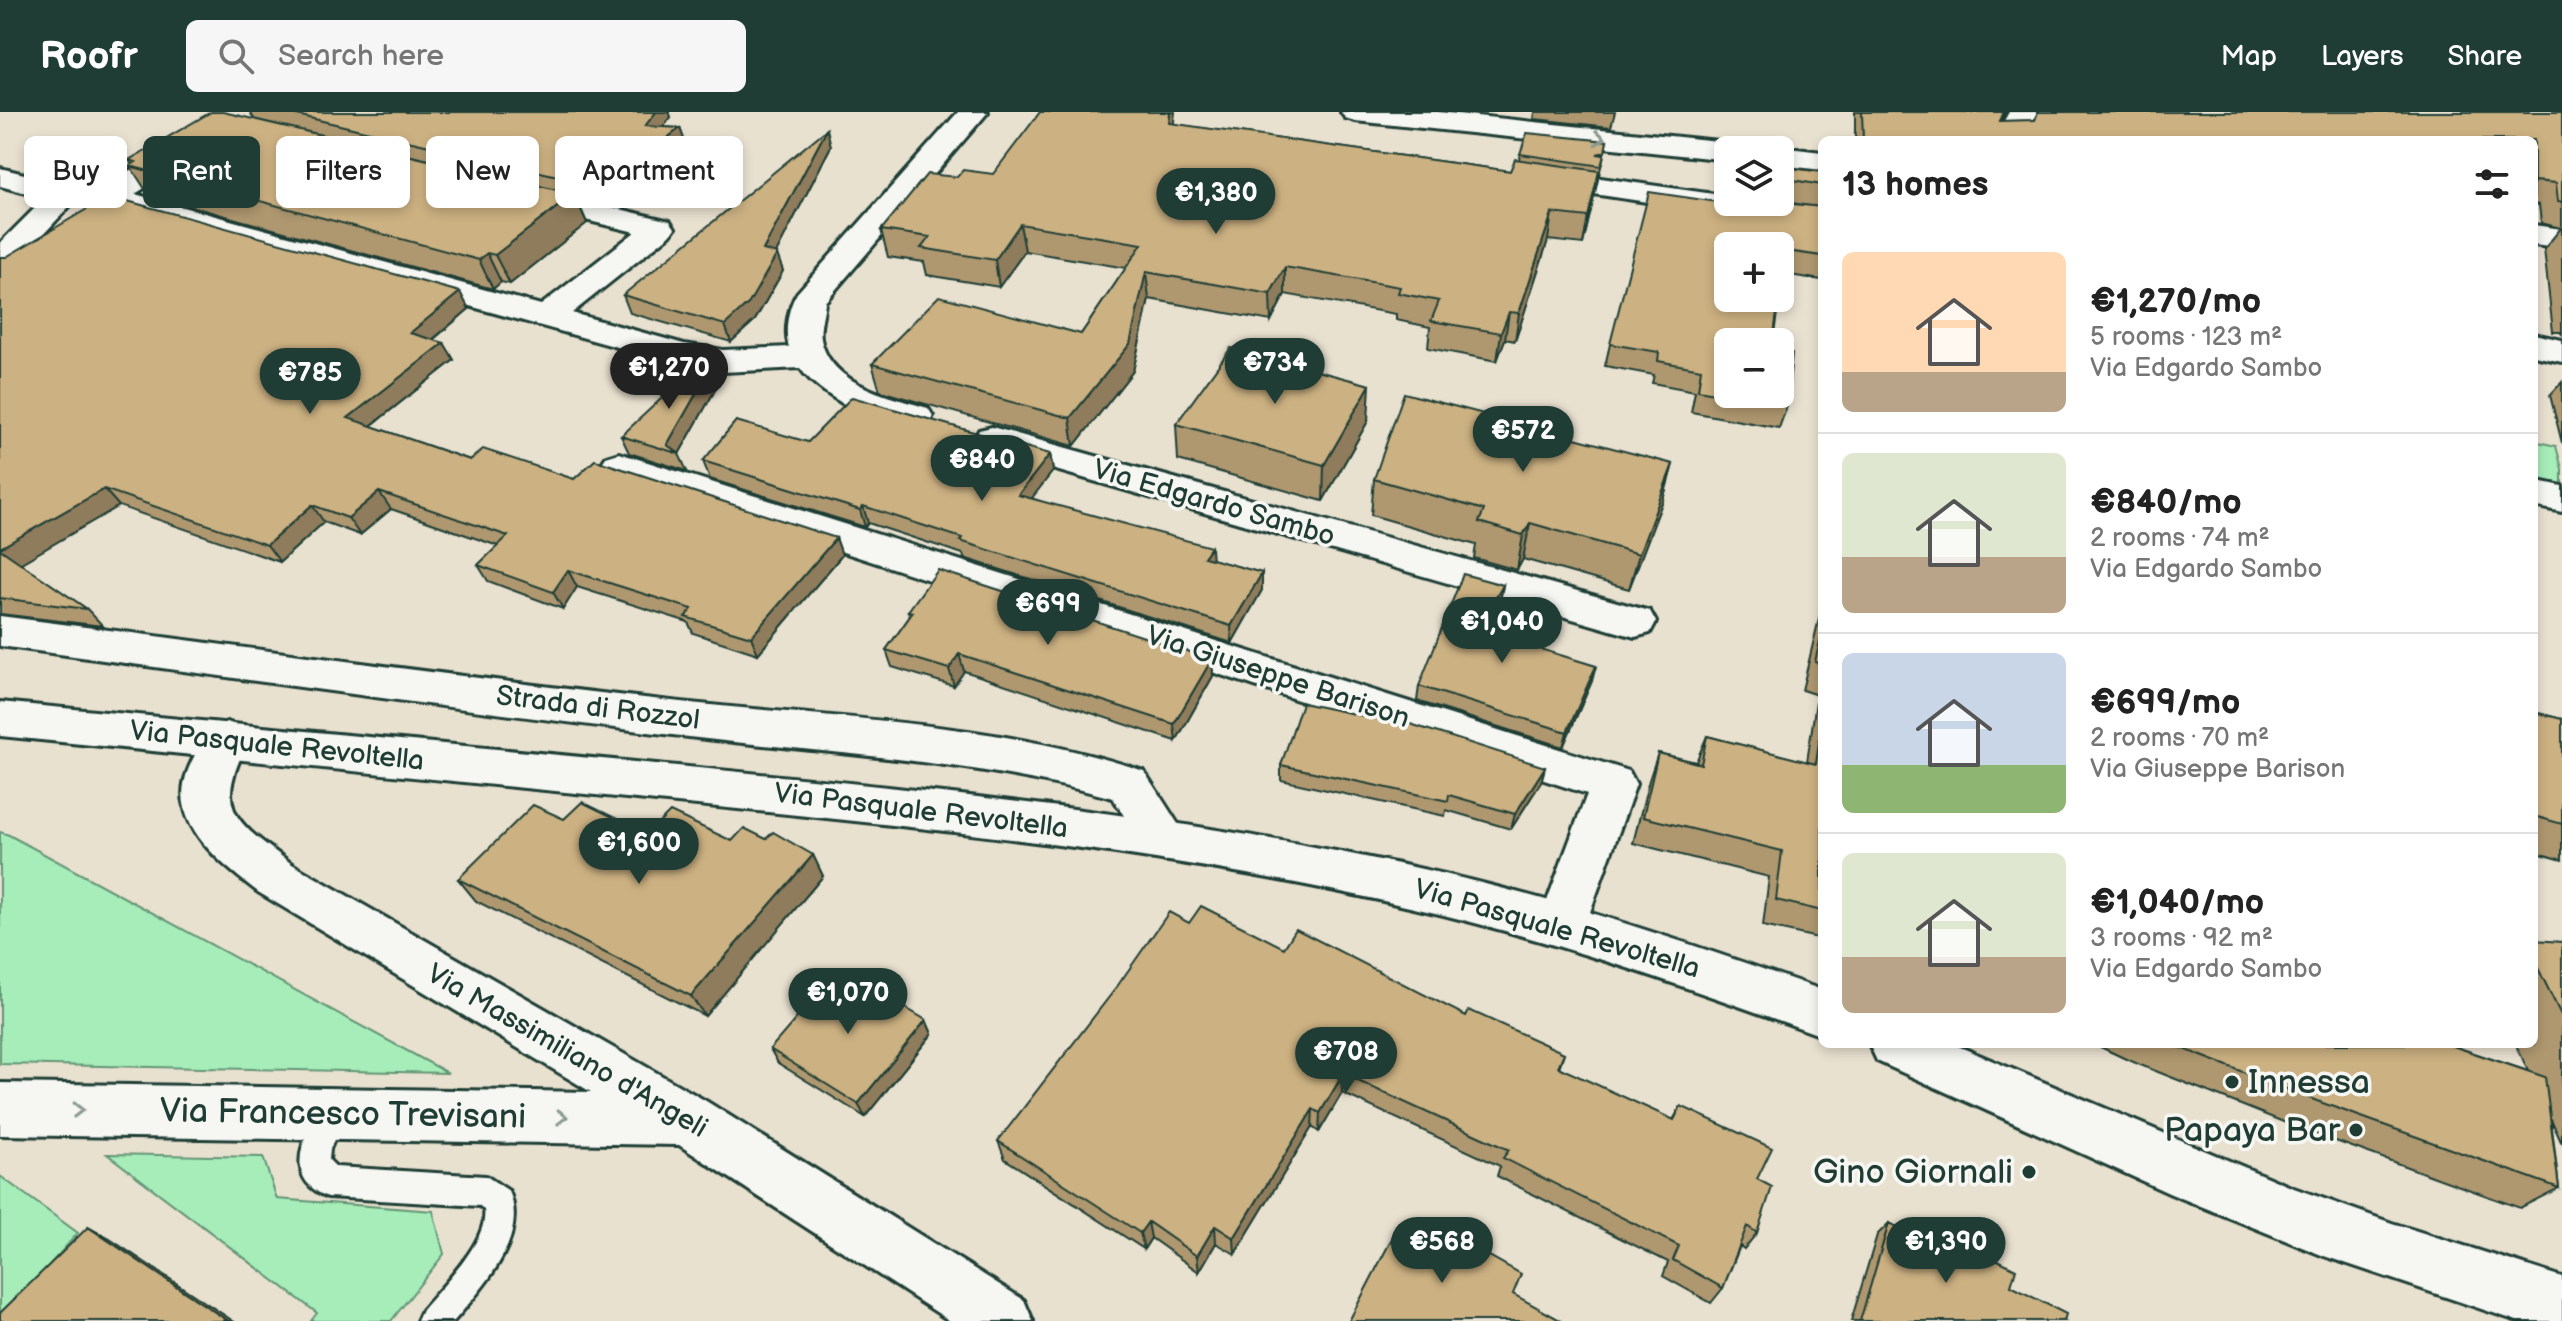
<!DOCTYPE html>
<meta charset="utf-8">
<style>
:root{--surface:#fff;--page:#f6f6f6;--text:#222;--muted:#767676;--line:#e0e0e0;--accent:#1f3d34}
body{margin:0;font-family:"Balsamiq Sans",sans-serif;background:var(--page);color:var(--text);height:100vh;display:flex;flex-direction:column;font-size:30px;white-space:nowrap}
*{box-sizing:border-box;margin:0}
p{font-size:26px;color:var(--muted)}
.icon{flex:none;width:44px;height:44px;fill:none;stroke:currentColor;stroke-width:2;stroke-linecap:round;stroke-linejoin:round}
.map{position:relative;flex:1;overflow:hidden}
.sheet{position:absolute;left:1818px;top:24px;width:720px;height:912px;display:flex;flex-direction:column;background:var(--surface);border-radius:12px;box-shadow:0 4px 12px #0003}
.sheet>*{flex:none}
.guide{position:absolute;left:24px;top:24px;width:760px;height:72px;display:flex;gap:16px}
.fabs{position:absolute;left:1714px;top:24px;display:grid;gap:16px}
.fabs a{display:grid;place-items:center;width:80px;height:80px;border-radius:12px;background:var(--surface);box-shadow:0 4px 12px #0003;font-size:40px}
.price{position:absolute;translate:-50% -68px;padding:0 18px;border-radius:28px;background:var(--accent);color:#fff;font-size:26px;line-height:52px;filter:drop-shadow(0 2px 4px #0008)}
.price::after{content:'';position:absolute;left:50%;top:48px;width:24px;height:18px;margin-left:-12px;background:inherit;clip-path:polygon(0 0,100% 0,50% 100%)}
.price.selected{background:#222;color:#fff}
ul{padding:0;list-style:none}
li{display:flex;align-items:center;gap:24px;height:200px;padding:0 24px}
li+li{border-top:2px solid var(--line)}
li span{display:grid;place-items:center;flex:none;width:224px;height:160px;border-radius:12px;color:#555}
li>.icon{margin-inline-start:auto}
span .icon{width:96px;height:96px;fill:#fffc;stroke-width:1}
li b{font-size:34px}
h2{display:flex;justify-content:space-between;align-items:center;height:96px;padding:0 24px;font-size:34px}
.pill{padding:0 28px;border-radius:12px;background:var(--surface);box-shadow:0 4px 12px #0003;font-size:28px;line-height:72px}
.pill.selected{background:var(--accent);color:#fff}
header{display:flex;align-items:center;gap:48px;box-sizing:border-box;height:112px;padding:0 40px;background:var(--accent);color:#fff}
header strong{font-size:38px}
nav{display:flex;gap:44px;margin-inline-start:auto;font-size:28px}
.search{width:560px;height:72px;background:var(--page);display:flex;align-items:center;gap:20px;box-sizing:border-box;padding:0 28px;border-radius:12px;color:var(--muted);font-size:30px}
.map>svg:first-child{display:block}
.green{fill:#a7edb9;stroke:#639576;stroke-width:2}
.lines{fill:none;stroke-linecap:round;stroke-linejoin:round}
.lane-casing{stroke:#1f3d34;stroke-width:6}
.street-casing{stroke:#1f3d34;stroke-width:6}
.secondary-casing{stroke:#1f3d34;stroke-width:6}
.lane{fill:#f6f6f2;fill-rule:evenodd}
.street{fill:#f6f6f2;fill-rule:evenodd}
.secondary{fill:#f6f6f2;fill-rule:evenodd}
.wall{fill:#af9870;stroke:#1f3d34;stroke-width:2}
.shaded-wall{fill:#8f7c5b;stroke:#1f3d34;stroke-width:2}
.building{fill:#ccb182;stroke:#1f3d34;stroke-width:2}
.oneway{stroke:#8a9a93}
.poi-dot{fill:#1f3d34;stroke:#f6f6f2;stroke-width:3}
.labels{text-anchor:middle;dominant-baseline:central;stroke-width:7;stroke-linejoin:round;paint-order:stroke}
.street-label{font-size:28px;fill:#1f3d34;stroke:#f6f6f2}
.near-poi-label{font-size:34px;fill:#1f3d34;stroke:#f6f6f2;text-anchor:end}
.near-street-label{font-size:34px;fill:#1f3d34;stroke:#f6f6f2}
</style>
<header>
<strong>Roofr</strong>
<div class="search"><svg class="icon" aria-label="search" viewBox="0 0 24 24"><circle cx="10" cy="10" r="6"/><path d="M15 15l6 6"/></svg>Search here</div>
<nav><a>Map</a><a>Layers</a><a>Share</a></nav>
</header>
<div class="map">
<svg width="2562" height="1209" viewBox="0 0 2562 1209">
<rect width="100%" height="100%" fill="#e9e1d0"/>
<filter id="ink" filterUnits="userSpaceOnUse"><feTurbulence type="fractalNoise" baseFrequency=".0125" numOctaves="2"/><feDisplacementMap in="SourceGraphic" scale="16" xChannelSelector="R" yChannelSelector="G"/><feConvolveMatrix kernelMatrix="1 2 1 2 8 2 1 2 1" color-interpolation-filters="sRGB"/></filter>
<g filter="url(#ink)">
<path class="green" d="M2534 329 2556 334 2562 357V380L2534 374Z
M0 720 9 723 448 961 0 952Z
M107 1042 263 1045 277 1087 433 1099 444 1142 391 1209H311L317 1201Z
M0 1064 78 1121 0 1208Z"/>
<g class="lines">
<g class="lane-casing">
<path id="lane" d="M330 988 340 992 345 1002 330 1037 329 1048 336 1055 486 1064 509 1079C529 1127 483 1175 454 1209H417L422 1198C441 1175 489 1129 484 1098L480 1094 328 1085C281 1066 305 1025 320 992Z"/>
</g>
<g class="street-casing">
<path id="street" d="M958 0H988L825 190C824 201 819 216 821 227 830 273 891 285 928 296L933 304 928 312C891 322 822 287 800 256L723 260 682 253 98 91 94 84 98 77 217 7 227 4 670 109 675 116 670 123 572 201 684 232 723 238 789 235C784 220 788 195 797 181ZM231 23 635 120 541 193 135 82Z
M1341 0H1438L1728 30 1738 33 1742 38H1728V48L1355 9 1345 6Z
M2009 0H2037L2023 28H1993Z
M1780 35 1822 40V58L1780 53V38H1769Z
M0 56 77 75 81 82 11 157 0 160V131L45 86 0 74Z
M1537 57 1728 84V90H1769L1822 98V116L1526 72 1522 66 1526 60Z
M2534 113 2562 117V137L2534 133Z
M2534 222 2562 228V250L2534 244Z
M992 315 1635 495 1650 499 1656 510 1650 521 1635 525 979 336 974 327 979 318Z
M619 341 1629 659 1636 672 1580 828 1563 834 1546 828 1538 813 1587 682 606 363 600 354 606 345Z
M2534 368 2562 374V400L2534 394Z
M0 504C230 533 460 566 690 591 842 607 998 610 1144 659L1189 729 1182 743 1165 749 1148 743 1113 686C973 648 832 642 689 625 459 598 230 565 0 534Z
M227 610 243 616 249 628C212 699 235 709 292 752L706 989 1024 1188 1033 1209H950L679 1033 0 1023V971L591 980 258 780C226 755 176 719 184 672 188 651 201 633 211 616Z"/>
</g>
<g class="secondary-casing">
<path id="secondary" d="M0 590C222 611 444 632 667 653 917 677 1167 701 1413 755 1553 785 1687 830 1822 878V924C1687 875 1554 828 1414 796 1172 740 923 715 677 691 451 669 226 646 0 624Z
M1869 932H1953L2291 1075 2392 1111 2562 1165V1209H2517L2324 1144 2171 1082 1877 949Z"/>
</g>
<use href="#lane" class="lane"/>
<use href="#street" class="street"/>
<use href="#secondary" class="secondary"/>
</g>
<path class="wall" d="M250 0H669L671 5 663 15 680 16 686 33 611 92 575 83 587 111 510 172 501 170 493 177 149 83 130 54 132 53 129 48 254 7Z
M1535 0H1615L1611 15 1534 7Z
M1855 0H2006L2001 9 2562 0V222L2560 220H2553L2544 137 2561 116 2541 111 2539 93 2534 92V28H1855Z
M1173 12 1510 59 1519 47 1520 42 1607 29 1583 132 1548 128 1515 229 1505 227 1497 249 1428 236 1430 215 1396 208V202L1285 182 1271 209 1149 187 1133 259 1074 334 880 279 872 252 1081 222 1126 156 1025 139 999 175 927 163 924 150 888 145 881 118 957 65 993 62Z
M831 34 776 141 783 159 755 208 731 230 630 201 623 183Z
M1784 55 1822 60V168L1783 162 1728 230 1787 294 1779 316 1691 300 1695 279 1652 271 1654 263 1605 254 1610 232 1772 98 1809 94 1780 89V68Z
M0 145 469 197 433 228 444 231 454 248 371 314 470 348 574 367 836 426 842 443 758 542 693 521 688 510 577 475 563 497 488 469 478 453 498 434 391 397 360 423 324 410 280 450 119 394 20 451 87 497 103 514 0 502Z
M2562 270V331L2550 283Z
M719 271 679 342 687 359 629 341 621 324Z
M1368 309 1323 389 1178 348 1176 312Z
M808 330 1050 342 1053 359 1031 386 1211 447 1262 461V478L1232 531 964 446 963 442 868 411 865 415 710 367 703 349Z
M1673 352 1663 388 1629 477 1523 447 1517 458 1474 446 1476 433 1371 403 1374 367Z
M1503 473 1500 489 1483 519 1592 569 1563 635 1417 589 1419 574Z
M1822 494V827L1763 814 1769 765 1633 731 1649 668 1658 641 1696 650 1707 624 1807 650 1817 583 1802 578Z
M908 499 1212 547 1213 564 1176 629 964 559 954 574 892 555 886 538 910 504Z
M2534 600 2562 607V748L2534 740Z
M1281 653 1545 655 1541 670 1511 717 1446 698 1445 704 1281 668Z
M564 707 648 722 732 729 766 727 813 743 823 764 705 904 476 789 458 767Z
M1189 811 1284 836 1564 941 1559 956 1673 1008 1681 994 1757 1067V1121L1744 1137 1740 1134 1723 1176 1711 1191 1663 1164 1668 1150 1497 1064 1500 1054 1342 981 1319 1020 1312 1015 1235 1142 1216 1131 1199 1160 1151 1126 1144 1137 1005 1047 998 1029Z
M2562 830V1032L2551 1007 2559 1076 2520 1096 2286 1011 2128 948 2094 932H2447L2528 959 2516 932H2534V848Z
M926 908 932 922 865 1005 778 951 770 937Z
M1889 1111 1933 1134 1946 1122 2011 1174 2064 1209H1851L1877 1123Z"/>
<path class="shaded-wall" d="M656 0H669L671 5 651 31 645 14Z
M1170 0H1175L1171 37 1169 11Z
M680 16 686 33 611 92 604 75Z
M827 17 831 34 769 155 763 138Z
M1599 59 1594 85 1583 132 1588 105Z
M574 82 587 111 510 172 495 143Z
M1552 101 1548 128 1515 229 1519 201Z
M1020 112 1025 139 999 175 995 148Z
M487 141 501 170 493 177 479 148Z
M777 142 783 159 755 208 731 230 725 213Z
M1285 155V182L1271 209 1270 182Z
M1146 160 1149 187 1133 259 1074 334 1070 306Z
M460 180 469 197 420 238 410 221Z
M1509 200 1505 227 1497 249 1501 221Z
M444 231 454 248 359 323 348 306Z
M712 254 719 271 679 342 667 333Z
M1370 273 1368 309 1323 389 1324 353Z
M1050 342 1053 359 1021 400 1018 383Z
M1673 352 1663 388 1629 477 1639 442Z
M104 377 119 394 16 454 0 438V436Z
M379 380 391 397 360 423 348 406Z
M312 393 324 410 280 450 267 433Z
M863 394 868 411 865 415 860 398Z
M1530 411 1523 447 1517 458 1523 423Z
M836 426 842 443 758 542 751 525Z
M1211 435 1212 452 1204 445Z
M568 458 577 475 563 497 553 480Z
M1262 461V478L1232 531 1231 514Z
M1503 473 1500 489 1476 533 1478 518Z
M959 542 964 559 954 574 949 557Z
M1212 547 1213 564 1176 629 1174 612Z
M1596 554 1592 569 1563 635 1567 620Z
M1545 655 1541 670 1511 717 1515 702Z
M813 743 823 764 705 904 691 884Z
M926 908 932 922 865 1005 858 992Z
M1343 962 1342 981 1319 1020 1320 1001Z
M1313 997 1312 1015 1235 1142 1234 1126Z
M1148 1110 1151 1126 1144 1137 1140 1121Z
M1215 1114 1216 1131 1199 1160 1197 1144Z
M88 1115 110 1127 233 1209H228Z"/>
<path class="building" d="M211 0H223L574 82 495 143 487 141 479 148 130 54 136 50 129 48Z
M284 0H656L645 14 680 16 604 75Z
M1040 0H1170L1169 11 1510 59 1515 47 1599 59 1588 105 1552 101 1519 201 1509 200 1501 221 1431 209 1439 189 1398 181 1400 175 1285 155 1270 182 1146 160 1130 232 1070 306 872 252 939 184 1081 222 1142 132 1020 112 995 148 921 136 930 125 881 118 927 62 957 65 963 58 993 62Z
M1862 0H2004L2000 9 2035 8 2038 0H2562V90L2558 89 2556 71 2534 69V28H1863Z
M827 17 763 138 777 142 749 191 725 213 623 183Z
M1527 21 1607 29 1605 40 1597 42 1604 43 1601 54 1520 42Z
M1784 55 1822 60V73L1781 66Z
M1649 80 1772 98 1774 90 1822 95V144L1786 139 1780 182V134H1728V186H1779L1773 230H1728V282H1780V239L1792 241 1787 294 1698 278 1701 257 1658 249 1659 240 1610 232Z
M109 84 460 180 410 221 444 231 348 306 470 348 483 337 574 367 595 348 836 426 751 525 685 505 692 497 568 458 553 480 478 453 508 424 379 380 348 406 312 393 267 433 104 377 0 436V145H6Z
M1231 236 1370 273 1324 353 1176 312Z
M704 247 712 254 667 333 680 342 621 324Z
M1404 281 1673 352 1639 442 1530 411 1523 423 1479 410 1484 398 1374 367Z
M852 285 1050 342 1018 383 1211 435 1204 445 1262 461 1231 514 960 429 962 426 863 394 860 398 703 349 736 309 808 330Z
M0 437 87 497 0 486Z
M938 458 1212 547 1174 612 959 542 949 557 886 538 913 500 908 499Z
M1463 462 1503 473 1478 518 1596 554 1567 620 1419 574Z
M1822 520V552L1815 550Z
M1302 591 1403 612 1404 610 1545 655 1515 702 1449 683 1448 689 1281 653Z
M2534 600 2562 607V712L2534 704Z
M1822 609V799L1776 788 1782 739 1643 705 1658 641 1701 652 1707 624 1816 652Z
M582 690 648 722 670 700 732 729 744 716 766 727 773 720 813 743 691 884 458 767 533 693 564 707Z
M1201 794 1284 836 1296 817 1466 904 1469 898 1564 941 1558 955 1674 1008 1681 994 1772 1036 1757 1067 1772 1075 1757 1121 1747 1114 1723 1176 1673 1148 1679 1134 1503 1046 1509 1038 1343 962 1320 1001 1313 997 1234 1126 1215 1114 1197 1144 1148 1110 1140 1121 998 1029 1116 876 1169 800 1189 811Z
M2534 828 2562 830V905L2534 848Z
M839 857 926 908 858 992 770 937Z
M2171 932H2447L2545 965 2559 1076 2317 989Z
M1889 1111 1941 1138 1946 1122 2016 1157 2011 1174 2066 1202 2064 1209H1860Z
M1399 1113 1442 1138 1450 1122 1521 1162 1513 1182 1560 1208 1559 1209H1349Z
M88 1115 228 1209H0V1201Z"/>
<defs><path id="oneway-chevron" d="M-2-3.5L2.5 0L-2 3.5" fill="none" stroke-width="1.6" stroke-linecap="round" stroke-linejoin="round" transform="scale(2)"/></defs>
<g class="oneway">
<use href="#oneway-chevron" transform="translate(1600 26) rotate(6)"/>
<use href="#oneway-chevron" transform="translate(78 998) rotate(1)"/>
<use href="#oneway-chevron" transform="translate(562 1005) rotate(1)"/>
</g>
</g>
<g class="poi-dot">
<circle cx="2232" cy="970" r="8"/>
<circle cx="2356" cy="1018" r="8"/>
<circle cx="2029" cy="1060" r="8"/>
</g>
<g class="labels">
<g class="street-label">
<text transform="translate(1214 391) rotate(16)">Via Edgardo Sambo</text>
<text transform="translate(1278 565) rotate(18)">Via Giuseppe Barison</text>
<text transform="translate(598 596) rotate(7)">Strada di Rozzol</text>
<text transform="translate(277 634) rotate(6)">Via Pasquale Revoltella</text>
<text transform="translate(921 699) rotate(7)">Via Pasquale Revoltella</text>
<text transform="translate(1557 817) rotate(16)">Via Pasquale Revoltella</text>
<text transform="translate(567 939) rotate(30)">Via Massimiliano d'Angeli</text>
</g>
<g class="near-poi-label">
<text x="2248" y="970" text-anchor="start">Innessa</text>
<text x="2340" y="1018">Papaya Bar</text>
<text x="2013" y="1060">Gino Giornali</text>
</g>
<g class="near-street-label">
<text transform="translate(343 1002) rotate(1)">Via Francesco Trevisani</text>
</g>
</g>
</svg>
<div class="fabs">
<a><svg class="icon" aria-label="layers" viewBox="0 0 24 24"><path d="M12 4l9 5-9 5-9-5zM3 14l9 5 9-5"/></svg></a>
<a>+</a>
<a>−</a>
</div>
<b class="price" style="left:1216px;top:124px">€1,380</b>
<b class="price" style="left:1275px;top:294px">€734</b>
<b class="price selected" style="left:669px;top:299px">€1,270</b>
<b class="price" style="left:310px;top:304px">€785</b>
<b class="price" style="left:1523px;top:362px">€572</b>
<b class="price" style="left:982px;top:391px">€840</b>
<b class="price" style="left:1048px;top:535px">€699</b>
<b class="price" style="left:1502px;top:553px">€1,040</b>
<b class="price" style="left:639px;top:774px">€1,600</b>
<b class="price" style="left:848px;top:924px">€1,070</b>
<b class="price" style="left:1346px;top:983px">€708</b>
<b class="price" style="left:1442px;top:1173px">€568</b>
<b class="price" style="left:1946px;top:1173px">€1,390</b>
<div class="guide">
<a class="pill">Buy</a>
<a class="pill selected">Rent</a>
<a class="pill">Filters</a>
<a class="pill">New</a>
<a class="pill">Apartment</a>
</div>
<section class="sheet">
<h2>13 homes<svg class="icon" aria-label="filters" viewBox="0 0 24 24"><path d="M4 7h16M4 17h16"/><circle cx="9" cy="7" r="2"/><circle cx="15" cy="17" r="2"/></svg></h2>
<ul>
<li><span style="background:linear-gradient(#ffd9b3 75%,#b9a48a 0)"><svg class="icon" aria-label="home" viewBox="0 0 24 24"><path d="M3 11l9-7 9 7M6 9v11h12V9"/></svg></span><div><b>€1,270/mo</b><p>5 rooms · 123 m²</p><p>Via Edgardo Sambo</p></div></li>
<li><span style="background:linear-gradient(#dfe7d0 65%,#b9a48a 0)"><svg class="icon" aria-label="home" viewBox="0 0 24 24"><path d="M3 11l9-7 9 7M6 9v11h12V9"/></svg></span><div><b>€840/mo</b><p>2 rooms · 74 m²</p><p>Via Edgardo Sambo</p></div></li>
<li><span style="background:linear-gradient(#c9d6e8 70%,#8fb573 0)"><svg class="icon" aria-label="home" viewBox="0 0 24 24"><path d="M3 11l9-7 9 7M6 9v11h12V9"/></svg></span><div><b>€699/mo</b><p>2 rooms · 70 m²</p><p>Via Giuseppe Barison</p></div></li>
<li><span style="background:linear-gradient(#dfe7d0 65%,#b9a48a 0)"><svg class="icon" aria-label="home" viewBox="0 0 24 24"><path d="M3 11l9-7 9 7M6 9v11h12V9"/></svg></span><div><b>€1,040/mo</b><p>3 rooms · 92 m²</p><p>Via Edgardo Sambo</p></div></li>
</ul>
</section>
</div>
